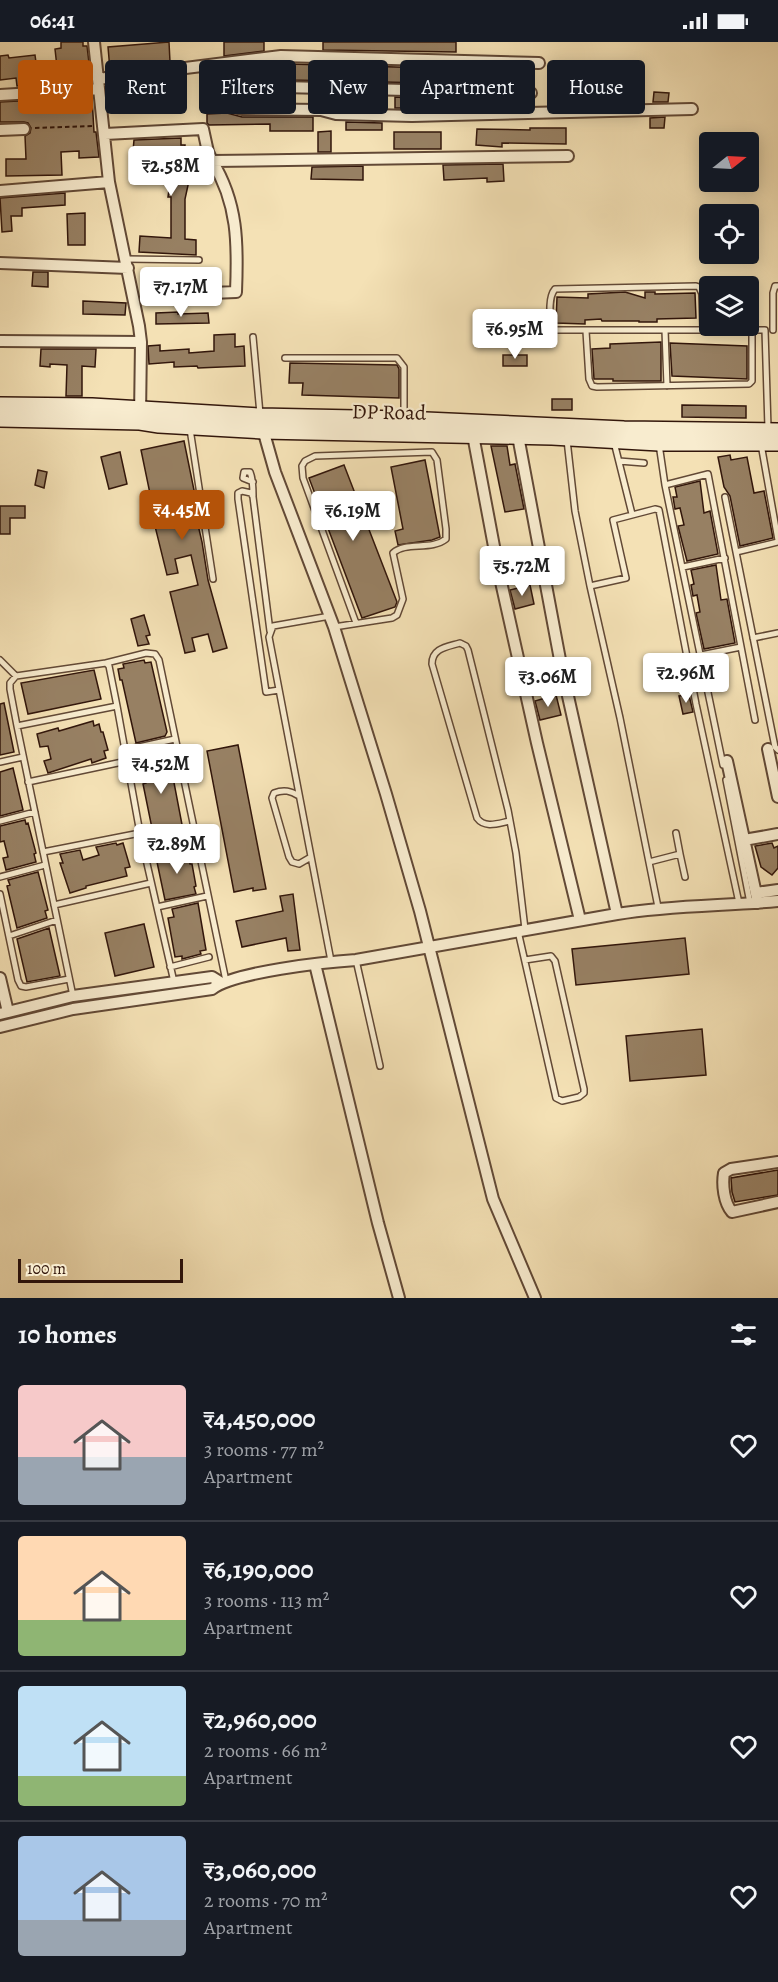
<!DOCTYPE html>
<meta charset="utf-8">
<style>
:root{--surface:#171b24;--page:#242831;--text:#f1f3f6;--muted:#9ea1a6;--line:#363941;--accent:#b45309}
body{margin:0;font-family:Alegreya,serif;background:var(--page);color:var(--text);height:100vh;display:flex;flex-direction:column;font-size:22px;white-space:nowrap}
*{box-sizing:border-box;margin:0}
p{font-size:20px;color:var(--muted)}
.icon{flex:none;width:33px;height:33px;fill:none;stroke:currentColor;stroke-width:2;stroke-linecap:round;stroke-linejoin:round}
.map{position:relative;height:1256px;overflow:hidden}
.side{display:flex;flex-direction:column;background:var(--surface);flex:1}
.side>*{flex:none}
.banner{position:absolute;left:18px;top:18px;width:742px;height:54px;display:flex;gap:12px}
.needle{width:39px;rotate:72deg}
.controls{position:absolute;left:699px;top:90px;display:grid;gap:12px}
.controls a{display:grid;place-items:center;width:60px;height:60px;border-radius:6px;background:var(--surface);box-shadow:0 3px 15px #0003;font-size:30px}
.scale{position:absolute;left:18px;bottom:15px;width:165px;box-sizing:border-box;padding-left:6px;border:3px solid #32160b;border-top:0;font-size:16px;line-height:21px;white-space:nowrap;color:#32160b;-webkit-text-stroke:4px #f8eccf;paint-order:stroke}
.price{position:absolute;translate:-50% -51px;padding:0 14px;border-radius:6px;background:#fff;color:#222;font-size:20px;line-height:39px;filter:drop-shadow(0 2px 3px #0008)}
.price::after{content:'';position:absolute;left:50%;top:36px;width:18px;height:14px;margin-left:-9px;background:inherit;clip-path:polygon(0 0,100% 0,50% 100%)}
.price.selected{background:var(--accent);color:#fff}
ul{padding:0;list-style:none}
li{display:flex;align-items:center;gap:18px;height:150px;padding:0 18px}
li+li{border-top:2px solid var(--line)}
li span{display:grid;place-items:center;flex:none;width:168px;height:120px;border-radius:6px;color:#555}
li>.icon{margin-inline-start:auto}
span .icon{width:72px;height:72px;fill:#fffc;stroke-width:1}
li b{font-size:26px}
h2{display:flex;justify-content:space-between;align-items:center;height:72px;padding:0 18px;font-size:26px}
.tag{padding:0 21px;border-radius:6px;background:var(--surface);box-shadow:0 3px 15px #0003;font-size:21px;line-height:54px}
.tag.selected{background:var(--accent);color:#fff}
.status{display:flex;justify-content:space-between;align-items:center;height:42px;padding:0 30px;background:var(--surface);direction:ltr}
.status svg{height:16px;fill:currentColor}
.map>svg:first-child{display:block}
.building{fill:#978063;stroke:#32160b;stroke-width:1.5}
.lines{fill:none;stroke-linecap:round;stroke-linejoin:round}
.lane-casing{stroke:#624936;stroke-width:8}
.street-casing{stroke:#624936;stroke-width:14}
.secondary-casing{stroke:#32160b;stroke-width:18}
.path{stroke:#32160b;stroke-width:2;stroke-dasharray:4.5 3;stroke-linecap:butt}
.lane{stroke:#f8eccf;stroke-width:5}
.street{stroke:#f8eccf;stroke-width:10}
.secondary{stroke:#f8eccf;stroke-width:15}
.labels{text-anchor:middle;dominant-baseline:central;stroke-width:4.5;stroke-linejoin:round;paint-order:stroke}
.street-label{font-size:21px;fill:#32160b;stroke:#f8eccf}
</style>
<div class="status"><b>06:41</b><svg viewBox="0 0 49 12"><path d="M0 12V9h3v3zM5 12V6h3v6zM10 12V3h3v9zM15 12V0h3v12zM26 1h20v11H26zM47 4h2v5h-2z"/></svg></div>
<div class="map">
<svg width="778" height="1256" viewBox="0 0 778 1256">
<rect width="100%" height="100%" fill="#f4e1b5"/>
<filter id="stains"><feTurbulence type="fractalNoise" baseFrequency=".00333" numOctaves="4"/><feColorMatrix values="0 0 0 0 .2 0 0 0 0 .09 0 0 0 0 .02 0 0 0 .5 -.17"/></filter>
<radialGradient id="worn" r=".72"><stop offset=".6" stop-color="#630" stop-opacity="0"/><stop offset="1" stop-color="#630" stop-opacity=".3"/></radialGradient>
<path class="building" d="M61 0H83V4H87L89 21 86 22 88 40 63 42 60 24 57 25 55 7 61 6Z
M169 0 170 20 110 28 108 5Z
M224 0H264V9L224 14Z
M323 0H456V10L323 8Z
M8 13 9 16 35 13 39 43 17 44 16 36 0 38V14Z
M274 22 275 48 279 52 286 53 285 60H269L270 42H260V39L234 37V39H221L220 36 221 29Z
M289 22 431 26V32H427V41L289 38Z
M453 26 506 28V39H488V42H453Z
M174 35 175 43 160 44V70H149L148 47 107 49V43Z
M654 50 669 51 668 60H653Z
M92 55 94 90H96L99 115 79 116V109L61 110 62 133 6 134V117H26L25 94 30 91 31 86 28 81 24 80H0V60Z
M395 55 409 56V66H395Z
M444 56 462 57V65L445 66Z
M227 71 242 75H313V89H270V82L209 83 207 81V72Z
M665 75 664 86H650V76Z
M346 80 382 81V88H346Z
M530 86H566V102L502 101V105L476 103 477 87 530 88Z
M331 89V110H318V90Z
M394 90H441V107H394Z
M181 96V103H185L184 118H194V135L190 134 185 157V197L196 198V213L139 210 140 194 171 196V155H168L171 133H168L169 114 133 109 134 98Z
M503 122 504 139 487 140V136L444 138 443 123Z
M363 124V138L311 137 312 125Z
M65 151V163L22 166V174H11L12 189 2 190 0 156Z
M85 171V203H68L67 172Z
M33 230H48V245L32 244Z
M176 238 177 253 147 254 146 239Z
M625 250 645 256V250H655V252L695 251 696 276 657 277V280H639V279H602L601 277 585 278V282L556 281 557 255 588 256V252Z
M83 259 126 261 125 273 83 272Z
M178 270V272L208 271 209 281 156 282V271Z
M235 292V305L244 304 245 324 198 326 197 324 174 325V320L149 322 148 304 160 303V309L189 307V311L214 309V293Z
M661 300V339H613V337H594L592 307 610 306V302Z
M670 301 747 304V337L672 334Z
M41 307H96L95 325 82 324V354H66L67 323 50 322V325L40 324Z
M503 313H527V324H503Z
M290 321 397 323 399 327V356L302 353 303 341H289Z
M552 357H572V368H552Z
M682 363 746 364V376L682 375Z
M184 399 195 453H191L202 500 208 538 227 606 213 610 208 592 192 596 195 609 185 611 170 550 198 543 191 513 175 517 178 531 167 533 152 472 154 471 141 408Z
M491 404H507L510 423 515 422 524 467 505 470Z
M120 410 127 442 109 447 101 415Z
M730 413 731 418 747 415 754 451 764 449 773 496 740 504 730 454 724 445 718 415Z
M425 418 440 495 432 498 398 503 395 489 403 487 391 425Z
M344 423 397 560 395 565 362 576 309 436Z
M38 428 47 430 44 446 35 443Z
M700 439 704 471 710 469 718 512 687 519 678 484 684 483 680 466 675 467 673 455H677L675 445Z
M0 464H25V476H10V492H0Z
M716 523 721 558 727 557 735 601 704 607 696 571 700 570 697 553 693 554 691 543 694 542 691 528Z
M530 543 534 562 515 567 510 548Z
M144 573 150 593 146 594 149 602 138 604 131 577Z
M144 618 145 621 151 620 167 690 165 694 136 701 122 638H120L118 627 124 626 123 622Z
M94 628 101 657 28 672 21 641Z
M556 653 561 673 540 678 535 659Z
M689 653 693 670 683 672 679 654Z
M4 661 14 710 0 713V662Z
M93 679 94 684 99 682 101 690H103L108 708 104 709 106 716 92 721 91 717 48 731 44 719 51 717 48 704 40 705 37 692 58 686 59 689Z
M238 703 266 847 253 849V846L234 850 207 709Z
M167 704 184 793 180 794 181 798 158 803V800L155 801 143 742 146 741 143 724 139 725 136 710Z
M13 726 23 768 0 774V730Z
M25 778 26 782 28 781 36 811 34 812 36 820 6 828 3 816 8 815 4 799 0 800V784Z
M116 801 117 803 123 801 130 825 125 826 127 834 86 844V846L70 851 60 821H63L60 812 80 808 83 818 99 813 96 805Z
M772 801 774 806 778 804V826L772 833 761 825 755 804Z
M183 807 184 813 188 812 190 822H192L196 844 194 845 196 852 165 858 157 820 162 819 160 812Z
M38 830 48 868 45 869 47 876 17 886 7 844 10 843 8 838Z
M293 852 300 908 288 909 286 896 242 905 236 879 283 869 280 854Z
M198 861 206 908 200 909 201 912 182 917V914L175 915 168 876 174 875 172 867Z
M144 882 154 925 115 934 105 891Z
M49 886 60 934 27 940 17 897Z
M685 896 689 932 576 943 572 907Z
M702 987 706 1033 630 1039 626 994Z
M778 1128V1153L735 1160 732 1150 731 1136Z"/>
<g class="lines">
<g class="lane-casing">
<path id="lane" d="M126 217 199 218
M665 288 667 344
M703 288 702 252 699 245 696 244 555 247C548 255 550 273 551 284L555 288H765L768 386
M773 288V251L775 244H778
M586 289 589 337 592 344 597 345 749 342 752 339V288
M253 295 260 372
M285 316H397L404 325V374
M190 387 213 537
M567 398 575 469 590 544
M614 400 632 472
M659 402 665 443 723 723
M761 402 778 498
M619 419 644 421
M253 440 243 436 244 430H250C253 437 253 446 253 454
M665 443 708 432 755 678
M725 455 775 705 778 708
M736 510 778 500
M683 525 725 516
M330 574 273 584 269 595 331 919
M334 585 392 576 397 573 403 557 393 511C406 499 431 509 446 497V487L437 418 432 410 315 414 305 419 302 424 303 436 356 581
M270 589 253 455 251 451 242 449 238 451V457L266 650 279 648
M753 596 778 591
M701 613 741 605
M0 618 16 634
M106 621 146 611 155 612 159 618 226 939
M17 684 10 647V641L16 634 106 621 109 624 117 664
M125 708 175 697
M0 720 23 715
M726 738 750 861
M28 740 127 719
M299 754C291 749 284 747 274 751L272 756 289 815 292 820 299 822 311 815
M0 779 35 770
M510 779C499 781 485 787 477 776L432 622C432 606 447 605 460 601L466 604 468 608 508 768 516 811 525 887
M43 810 140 791
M144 811 196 799
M680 812 685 835
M649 820 680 812 676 791
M0 835 45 823
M0 852 18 938 21 944 26 945 69 937
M54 863 151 841
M157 865 207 854
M658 865 620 676 590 544 626 536 613 478 655 467 659 468 696 662 739 861
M518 889 556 1056 562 1059 579 1055 584 1051V1047L555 919 551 914 525 918
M9 894 57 878
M356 918 380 1024
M170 925 209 915
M73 954 17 684 117 664 140 791 174 940"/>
</g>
<g class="street-casing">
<path id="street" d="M94 0 109 140 139 284 141 300 140 374
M208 24 215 44 228 64 242 67 321 68
M98 37 281 14
M319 46 321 68 336 72 412 74 692 67
M531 51 282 45 281 14 539 21
M0 53 99 47
M0 88 24 87
M105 92 203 87 208 110 212 119 568 114
M0 149 109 140
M0 221 128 226
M211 251 236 250C238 202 238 161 212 119
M0 299 141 300
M262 384 275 430 334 585 386 752 420 869 493 1157 535 1256
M473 393 499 531 537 701 580 878
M518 394 561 623 617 872
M768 707 778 755
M727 719 758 861
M744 798 778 792
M756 851 778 848
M315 922 378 1181 399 1256
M0 936 8 970
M0 972 73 954 212 935 220 940
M0 985 73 967 212 947C234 930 325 920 356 918L617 872C671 863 724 864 778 859
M778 1120 731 1127 724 1131C722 1143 724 1161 732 1170L778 1160"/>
</g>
<g class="secondary-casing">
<path id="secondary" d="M0 363 92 364 260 374 404 377 624 387 778 389
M0 377 140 380 159 383 263 389 552 395 659 401H778"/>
</g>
<path class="path" d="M35 86 92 84"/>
<use href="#lane" class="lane"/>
<use href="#street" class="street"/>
<use href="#secondary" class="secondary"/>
</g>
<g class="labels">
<g class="street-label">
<text transform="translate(389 370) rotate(1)">DP Road</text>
</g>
</g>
<rect width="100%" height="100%" filter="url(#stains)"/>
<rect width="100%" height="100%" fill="url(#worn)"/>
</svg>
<div class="controls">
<a><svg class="needle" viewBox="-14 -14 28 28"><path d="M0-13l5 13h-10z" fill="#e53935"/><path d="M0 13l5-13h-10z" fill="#9ea1a6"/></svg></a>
<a><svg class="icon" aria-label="locate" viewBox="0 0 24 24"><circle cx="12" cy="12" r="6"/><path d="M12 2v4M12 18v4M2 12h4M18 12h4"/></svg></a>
<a><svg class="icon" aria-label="layers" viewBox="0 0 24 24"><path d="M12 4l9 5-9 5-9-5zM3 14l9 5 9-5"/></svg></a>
</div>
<div class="scale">100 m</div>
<b class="price" style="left:171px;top:155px">₹2.58M</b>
<b class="price" style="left:181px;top:276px">₹7.17M</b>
<b class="price" style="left:515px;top:318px">₹6.95M</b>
<b class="price selected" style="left:182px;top:499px">₹4.45M</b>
<b class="price" style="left:353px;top:500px">₹6.19M</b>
<b class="price" style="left:522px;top:555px">₹5.72M</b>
<b class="price" style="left:686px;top:662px">₹2.96M</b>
<b class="price" style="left:548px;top:666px">₹3.06M</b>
<b class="price" style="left:161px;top:753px">₹4.52M</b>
<b class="price" style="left:177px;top:833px">₹2.89M</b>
<div class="banner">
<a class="tag selected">Buy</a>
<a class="tag">Rent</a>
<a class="tag">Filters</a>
<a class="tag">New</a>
<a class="tag">Apartment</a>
<a class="tag">House</a>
</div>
</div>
<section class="side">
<h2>10 homes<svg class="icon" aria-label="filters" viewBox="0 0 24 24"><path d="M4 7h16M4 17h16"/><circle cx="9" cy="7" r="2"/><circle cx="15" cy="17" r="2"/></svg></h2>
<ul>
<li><span style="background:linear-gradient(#f6c9c9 60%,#9aa5b1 0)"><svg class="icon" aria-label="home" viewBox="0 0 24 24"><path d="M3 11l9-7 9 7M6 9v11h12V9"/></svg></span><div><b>₹4,450,000</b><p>3 rooms · 77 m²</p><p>Apartment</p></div><svg class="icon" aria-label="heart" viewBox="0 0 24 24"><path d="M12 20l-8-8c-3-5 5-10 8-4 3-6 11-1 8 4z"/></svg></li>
<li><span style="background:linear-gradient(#ffd9b3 70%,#8fb573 0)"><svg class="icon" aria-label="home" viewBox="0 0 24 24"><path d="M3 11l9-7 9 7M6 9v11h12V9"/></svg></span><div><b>₹6,190,000</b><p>3 rooms · 113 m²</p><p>Apartment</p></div><svg class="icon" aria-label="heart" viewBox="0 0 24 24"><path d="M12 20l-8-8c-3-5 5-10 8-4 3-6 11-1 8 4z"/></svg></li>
<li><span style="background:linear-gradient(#bfe0f5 75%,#8fb573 0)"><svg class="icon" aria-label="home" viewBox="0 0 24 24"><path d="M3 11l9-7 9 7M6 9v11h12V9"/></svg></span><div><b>₹2,960,000</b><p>2 rooms · 66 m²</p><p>Apartment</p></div><svg class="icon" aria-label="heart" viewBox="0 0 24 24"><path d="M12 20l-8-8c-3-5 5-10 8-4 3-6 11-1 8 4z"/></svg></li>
<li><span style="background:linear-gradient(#a9c7e8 70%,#9aa5b1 0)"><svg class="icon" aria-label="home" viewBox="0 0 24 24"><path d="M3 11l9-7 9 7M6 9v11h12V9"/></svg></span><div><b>₹3,060,000</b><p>2 rooms · 70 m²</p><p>Apartment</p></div><svg class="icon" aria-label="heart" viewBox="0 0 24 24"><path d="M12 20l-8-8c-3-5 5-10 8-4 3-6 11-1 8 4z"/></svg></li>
</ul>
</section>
